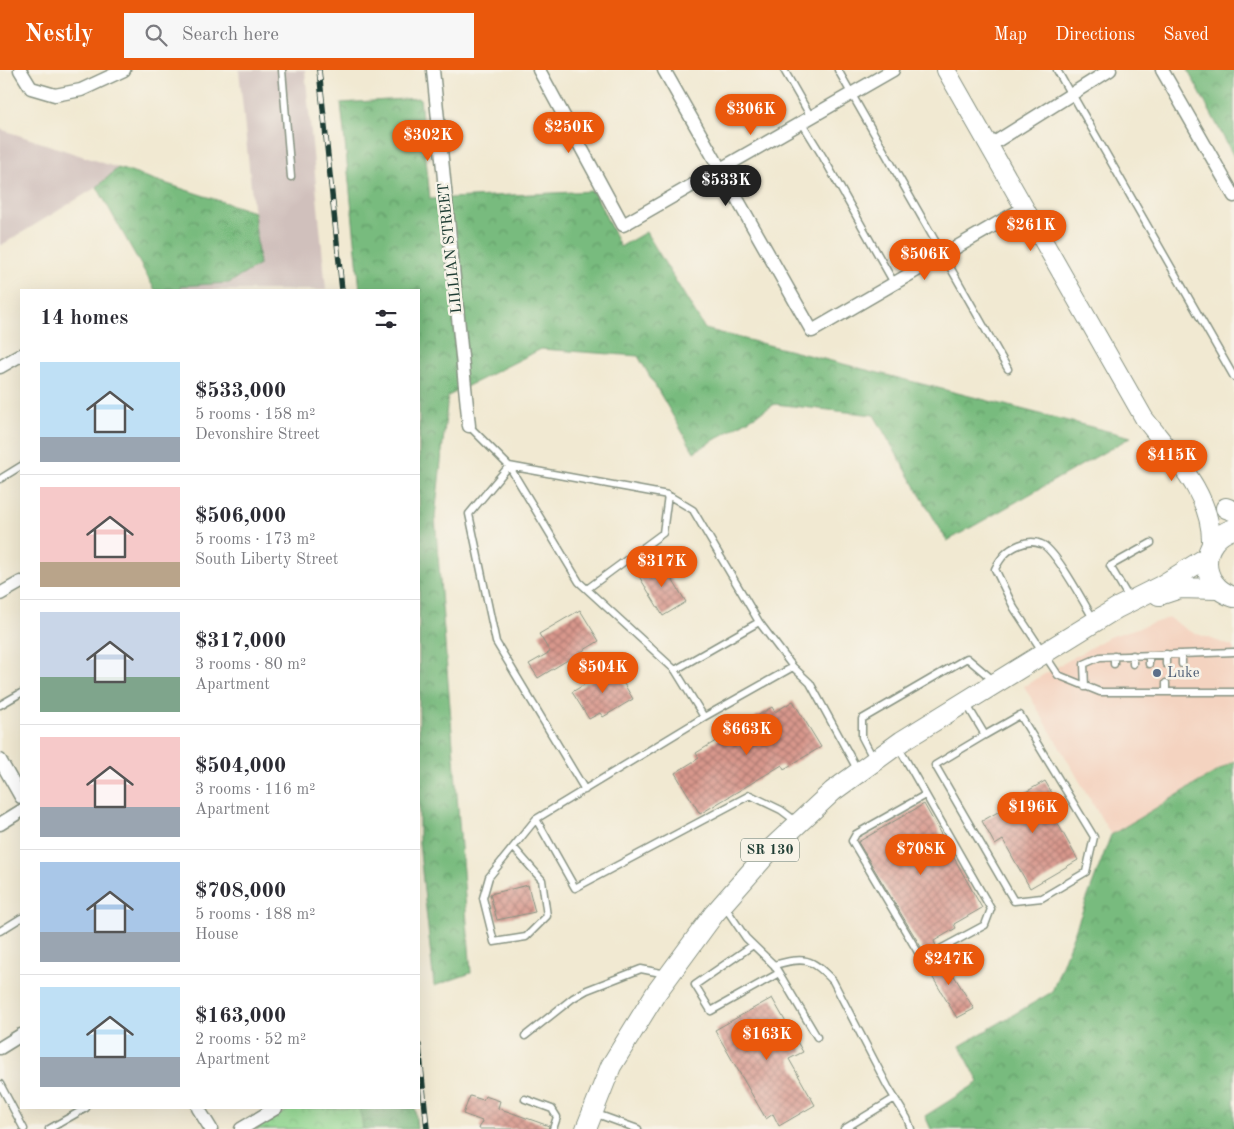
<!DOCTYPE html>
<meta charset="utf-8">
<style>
:root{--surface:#fff;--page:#f7f7f7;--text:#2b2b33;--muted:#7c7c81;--line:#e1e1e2;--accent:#ea580c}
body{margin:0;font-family:"Old Standard TT",serif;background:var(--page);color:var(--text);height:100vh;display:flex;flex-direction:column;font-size:19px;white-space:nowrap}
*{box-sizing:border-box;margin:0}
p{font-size:16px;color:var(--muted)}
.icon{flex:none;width:28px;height:28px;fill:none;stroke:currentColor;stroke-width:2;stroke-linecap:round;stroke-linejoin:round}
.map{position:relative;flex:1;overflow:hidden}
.panel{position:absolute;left:20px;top:219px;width:400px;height:820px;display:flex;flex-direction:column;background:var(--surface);border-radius:0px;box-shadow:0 5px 20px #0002}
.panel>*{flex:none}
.price{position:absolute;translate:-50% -42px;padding:0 11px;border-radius:18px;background:var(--accent);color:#fff;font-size:16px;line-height:32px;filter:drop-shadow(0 1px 2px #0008)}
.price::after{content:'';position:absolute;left:50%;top:30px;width:15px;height:11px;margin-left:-8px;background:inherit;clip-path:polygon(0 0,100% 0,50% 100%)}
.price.active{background:#222;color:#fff}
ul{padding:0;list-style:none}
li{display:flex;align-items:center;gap:15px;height:125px;padding:0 20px}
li+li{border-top:1px solid var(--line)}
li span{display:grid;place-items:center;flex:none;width:140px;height:100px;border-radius:0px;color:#555}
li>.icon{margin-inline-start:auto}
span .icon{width:60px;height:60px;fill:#fffc;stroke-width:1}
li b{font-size:21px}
h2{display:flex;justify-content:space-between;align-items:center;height:60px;padding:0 20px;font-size:21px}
header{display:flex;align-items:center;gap:30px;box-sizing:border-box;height:70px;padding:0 25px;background:var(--accent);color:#fff}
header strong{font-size:24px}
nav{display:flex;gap:28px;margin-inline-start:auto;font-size:18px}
.search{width:350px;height:45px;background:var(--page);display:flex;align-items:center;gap:12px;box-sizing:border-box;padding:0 18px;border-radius:0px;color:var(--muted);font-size:19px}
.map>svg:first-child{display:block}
.built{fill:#f4d3c0}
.industrial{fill:#d0c0bc}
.forest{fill:url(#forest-crowns);stroke:#4c7c59}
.park{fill:url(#park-crowns);stroke:#5a8c64}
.building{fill:url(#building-cross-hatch)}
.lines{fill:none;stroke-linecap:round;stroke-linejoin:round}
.lane-casing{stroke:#889383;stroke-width:9}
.street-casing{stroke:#889383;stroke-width:15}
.secondary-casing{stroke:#889383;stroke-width:20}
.primary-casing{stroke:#889383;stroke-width:22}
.lane{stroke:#fff;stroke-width:6}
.street{stroke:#fff;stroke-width:12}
.secondary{stroke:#fff;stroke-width:18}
.primary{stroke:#fff;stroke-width:20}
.rail-casing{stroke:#1f3d34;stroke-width:5.5}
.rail{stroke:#f7f3e8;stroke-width:4;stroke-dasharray:11;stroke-linecap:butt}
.service-dot{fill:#5c6f8a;stroke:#f7f3e8;stroke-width:2}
.labels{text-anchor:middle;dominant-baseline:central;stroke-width:5;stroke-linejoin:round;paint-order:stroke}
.shield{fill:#f7f3e8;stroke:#60746a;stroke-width:1}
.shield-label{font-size:14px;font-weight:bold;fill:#1f3d34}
.street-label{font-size:15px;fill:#1f3d34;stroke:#f7f3e8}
.service-label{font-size:15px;fill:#4e5e75;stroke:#f7f3e8;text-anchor:start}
</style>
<header>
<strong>Nestly</strong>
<div class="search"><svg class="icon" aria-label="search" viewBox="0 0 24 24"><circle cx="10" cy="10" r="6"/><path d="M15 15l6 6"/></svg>Search here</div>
<nav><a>Map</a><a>Directions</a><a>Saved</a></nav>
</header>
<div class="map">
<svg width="1234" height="1059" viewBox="0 0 1234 1059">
<defs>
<pattern id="forest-crowns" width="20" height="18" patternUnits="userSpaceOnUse" patternTransform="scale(1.25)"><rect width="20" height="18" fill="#78bb7e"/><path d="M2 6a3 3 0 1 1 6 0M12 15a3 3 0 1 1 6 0" fill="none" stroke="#629968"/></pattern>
<pattern id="park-crowns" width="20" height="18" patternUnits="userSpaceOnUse" patternTransform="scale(1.25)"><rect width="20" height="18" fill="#95db94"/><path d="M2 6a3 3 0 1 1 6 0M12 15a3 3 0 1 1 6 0" fill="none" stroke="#80bd80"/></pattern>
<pattern id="building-cross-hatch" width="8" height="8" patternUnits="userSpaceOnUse" patternTransform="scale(1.25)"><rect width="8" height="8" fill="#d8978c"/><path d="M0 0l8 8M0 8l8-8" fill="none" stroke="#af7c73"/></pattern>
</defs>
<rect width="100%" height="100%" fill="#f7f3e8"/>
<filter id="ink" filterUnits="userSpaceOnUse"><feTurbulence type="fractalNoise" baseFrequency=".02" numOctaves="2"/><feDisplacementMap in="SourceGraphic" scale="10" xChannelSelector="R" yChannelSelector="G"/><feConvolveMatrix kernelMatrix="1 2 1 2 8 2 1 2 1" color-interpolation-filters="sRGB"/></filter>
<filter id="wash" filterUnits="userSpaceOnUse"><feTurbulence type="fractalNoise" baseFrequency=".0096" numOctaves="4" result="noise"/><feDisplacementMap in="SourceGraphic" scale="20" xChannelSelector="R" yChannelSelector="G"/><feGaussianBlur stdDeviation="1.12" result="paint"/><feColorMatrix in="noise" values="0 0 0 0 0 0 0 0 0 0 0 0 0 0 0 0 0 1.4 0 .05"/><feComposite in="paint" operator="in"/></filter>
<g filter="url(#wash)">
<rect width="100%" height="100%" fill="#f1e9d2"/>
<path class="built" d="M1169 548 1189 561 1234 577V691L1111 765 1024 616 1109 567Z"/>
<path class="industrial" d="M239 0H305L326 220H182L180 216 229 213 259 195Z
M0 59 118 98 97 117 0 176Z"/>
<path class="forest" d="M1188 0H1234V87Z
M420 28 430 129 594 121 620 177 646 162 705 259 1131 367 947 471 874 345 775 334 694 382 638 286 541 279 448 326 435 447 471 903 434 916 419 773V220H360L341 33Z
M118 98 254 142 259 195 229 213 180 216 182 220H155L97 117Z
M1234 691V1059H931L925 1046 979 1012 960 976 1052 922 1111 765Z
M360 1038H415L417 1059H363Z"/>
<path class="park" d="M292 1038H360L363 1059H255Z"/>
<g id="blocks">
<path class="building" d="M660 490 686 532 663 546 637 503Z
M580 540 599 571 538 608 529 594 550 582 539 564Z
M614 597 633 629 603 647 600 643 589 649 572 622Z
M793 631 821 677 784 699 782 695 700 744 675 703 699 688 696 683 772 637 775 642Z
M1045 711 1062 740 1053 745 1078 790 1030 818 1003 770 995 775 982 751 1005 738 1003 735Z
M924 734 982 838 954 854 956 858 934 871 936 876 924 882 858 772Z
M528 815 535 842 497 850 490 824Z
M941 884 974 939 957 948 924 893Z
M772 928 803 982 789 989 815 1035 779 1056 773 1044 766 1049 715 960Z
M470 1026 483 1030 485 1026 500 1031 498 1038 549 1056 548 1059H479L482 1051 463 1044Z"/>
</g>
</g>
<g filter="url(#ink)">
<use href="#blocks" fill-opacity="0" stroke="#889383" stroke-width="1"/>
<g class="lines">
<g class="lane-casing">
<path id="lane" d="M282 0 291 107
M784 0 811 47
M838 0 1008 299
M1057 0 1071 25
M1072 24 1234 307
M802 53 823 87 894 213
M469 356 509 396 668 425 693 440 759 552 793 597 810 613 857 699
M0 409 21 396
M587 519 663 463 668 425
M1129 528 1110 496 1151 473
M1094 550C1085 535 1055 478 1041 474 1034 471 1026 472 1019 475 1007 480 1001 487 995 499L1014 538 1058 605 1100 622H1234
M1182 584V594
M1149 585V594
M1114 586V594
M1133 594V585
M1166 594V584
M675 600 759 552
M1166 613V622
M1085 617 1084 594 1100 587 1234 582
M0 635 21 623
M967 635 985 665 1020 645 1094 767 1086 802 1042 828 1014 831 935 695 985 665
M899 678 991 839 985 855 922 889 852 771 856 764 925 725
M873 688 862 667V649L967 588 993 610
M585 720 496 572 469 444 509 396 579 512 675 600 704 647 793 597
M536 749 575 818 750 725 781 740 797 752
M514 778 542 810 547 846 526 867 494 872 483 828 489 807 536 749 704 647
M725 837 746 868 774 895 779 903 711 941 695 915 753 875
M0 861 21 848
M774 895C804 887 811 887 833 911L888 1017 907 1048 911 1059
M779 903 817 967
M525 966 573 928 587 920 641 899 666 904
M0 1014 24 1059
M525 1029 552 1039 557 1047 553 1059
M594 1043 638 1059
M49 1059 86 1038
M844 1059 895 1028"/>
</g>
<g class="street-casing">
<path id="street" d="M20 0 31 18 55 25 81 20 124 0
M433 0 469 356
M539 0 623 155 893 0
M664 0 812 261 1024 138
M1162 0 1234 126
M989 76 1110 0
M0 297 21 285
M0 524 21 512
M0 690 21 727
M0 754 21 741
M0 978 21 965
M198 1038 211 1059
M241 1059 276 1038"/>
</g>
<g class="secondary-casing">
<path id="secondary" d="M946 0 1144 348C1172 385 1213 425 1211 474"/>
</g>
<g class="primary-casing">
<path id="primary" d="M1226 438 1234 441
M1234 459C1198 469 1198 516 1234 527
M1159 525 1180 518 1217 519
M586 1059 611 996 656 923 714 844 772 778 833 721 902 671 1117 538 1161 516 1206 488"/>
</g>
<use href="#lane" class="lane"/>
<use href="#street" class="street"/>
<use href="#secondary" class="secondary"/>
<use href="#primary" class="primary"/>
<g class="rail-casing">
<path id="rail" d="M319 0 342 220
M419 975 427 1059"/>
</g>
<use href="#rail" class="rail"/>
</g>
</g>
<circle class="service-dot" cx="1157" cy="603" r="5"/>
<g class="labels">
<rect class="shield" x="741" y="768.5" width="58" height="23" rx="4"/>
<g class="shield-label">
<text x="770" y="780">SR 130</text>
</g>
<g class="street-label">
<text transform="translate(451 178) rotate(-96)">LILLIAN STREET</text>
</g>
<g class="service-label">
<text x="1167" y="603">Luke</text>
</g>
</g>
</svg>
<b class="price" style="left:751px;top:66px">$306K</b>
<b class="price" style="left:569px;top:84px">$250K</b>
<b class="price" style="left:428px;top:92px">$302K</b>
<b class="price active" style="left:726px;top:137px">$533K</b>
<b class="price" style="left:1031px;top:182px">$261K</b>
<b class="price" style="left:925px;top:211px">$506K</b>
<b class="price" style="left:1172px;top:412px">$415K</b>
<b class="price" style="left:662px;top:518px">$317K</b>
<b class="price" style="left:603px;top:624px">$504K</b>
<b class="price" style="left:747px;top:686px">$663K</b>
<b class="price" style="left:1033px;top:764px">$196K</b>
<b class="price" style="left:921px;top:806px">$708K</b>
<b class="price" style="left:949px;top:916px">$247K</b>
<b class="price" style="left:767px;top:991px">$163K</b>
<section class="panel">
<h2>14 homes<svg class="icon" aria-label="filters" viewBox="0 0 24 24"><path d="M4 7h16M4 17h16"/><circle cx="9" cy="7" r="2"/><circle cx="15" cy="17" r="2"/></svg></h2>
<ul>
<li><span style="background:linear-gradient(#bfe0f5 75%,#9aa5b1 0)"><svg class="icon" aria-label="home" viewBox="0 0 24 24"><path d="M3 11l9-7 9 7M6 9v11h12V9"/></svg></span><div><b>$533,000</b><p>5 rooms · 158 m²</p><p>Devonshire Street</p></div></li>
<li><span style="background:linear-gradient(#f6c9c9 75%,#b9a48a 0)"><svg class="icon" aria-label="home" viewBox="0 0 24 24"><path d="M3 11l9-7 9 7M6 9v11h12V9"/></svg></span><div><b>$506,000</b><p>5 rooms · 173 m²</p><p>South Liberty Street</p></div></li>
<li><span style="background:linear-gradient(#c9d6e8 65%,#7fa58c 0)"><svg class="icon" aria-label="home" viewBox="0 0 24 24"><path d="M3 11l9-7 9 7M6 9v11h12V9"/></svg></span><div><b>$317,000</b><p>3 rooms · 80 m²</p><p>Apartment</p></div></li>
<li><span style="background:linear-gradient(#f6c9c9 70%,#9aa5b1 0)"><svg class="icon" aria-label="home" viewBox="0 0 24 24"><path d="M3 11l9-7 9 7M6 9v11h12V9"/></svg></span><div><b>$504,000</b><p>3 rooms · 116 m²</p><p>Apartment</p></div></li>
<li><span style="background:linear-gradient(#a9c7e8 70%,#9aa5b1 0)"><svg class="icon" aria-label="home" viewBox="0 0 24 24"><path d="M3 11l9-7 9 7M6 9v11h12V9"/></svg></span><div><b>$708,000</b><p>5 rooms · 188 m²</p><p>House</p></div></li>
<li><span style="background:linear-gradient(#bfe0f5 70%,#9aa5b1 0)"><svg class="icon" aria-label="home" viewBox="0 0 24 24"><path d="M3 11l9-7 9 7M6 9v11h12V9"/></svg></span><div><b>$163,000</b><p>2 rooms · 52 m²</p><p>Apartment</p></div></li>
</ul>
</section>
</div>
